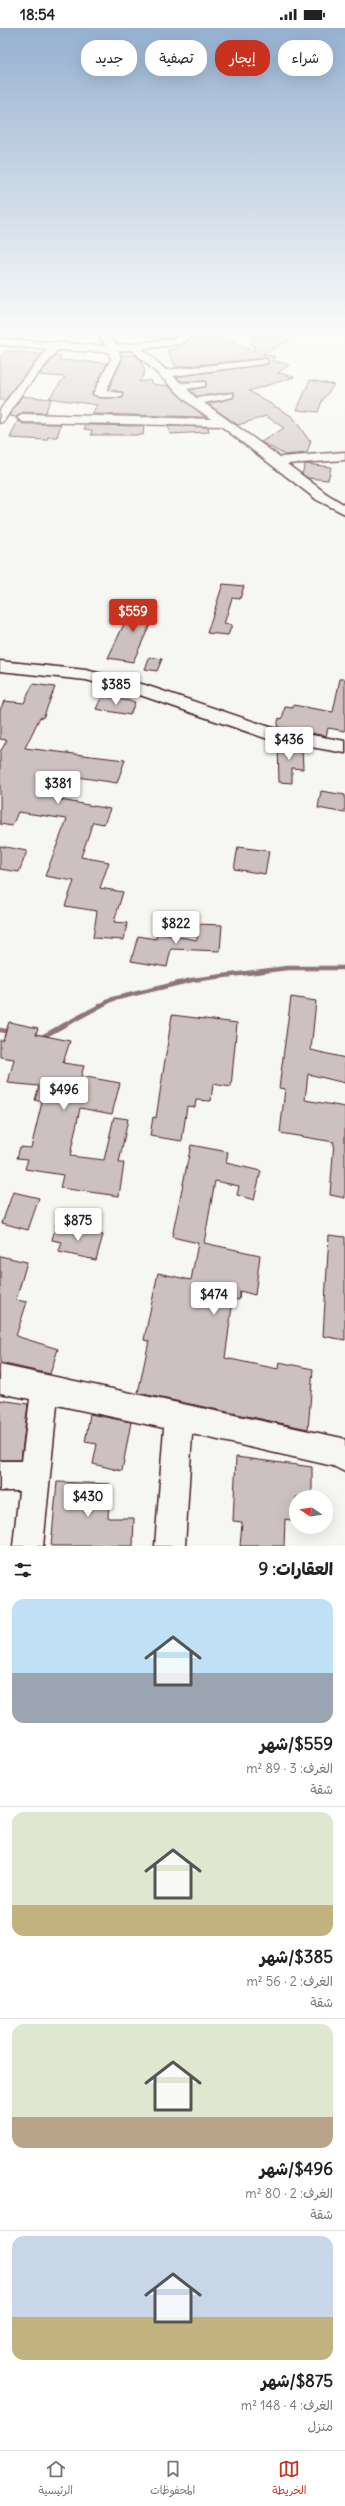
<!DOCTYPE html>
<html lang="ar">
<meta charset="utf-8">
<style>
:root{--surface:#fff;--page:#f6f6f6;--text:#222;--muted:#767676;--line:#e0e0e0;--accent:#c8321e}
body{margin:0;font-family:Delius,"Playpen Sans Arabic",sans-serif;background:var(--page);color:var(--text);direction:rtl;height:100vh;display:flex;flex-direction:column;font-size:15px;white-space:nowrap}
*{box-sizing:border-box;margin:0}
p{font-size:13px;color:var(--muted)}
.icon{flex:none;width:22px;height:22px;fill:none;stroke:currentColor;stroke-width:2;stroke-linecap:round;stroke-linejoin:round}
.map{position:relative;height:1518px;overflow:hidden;direction:ltr}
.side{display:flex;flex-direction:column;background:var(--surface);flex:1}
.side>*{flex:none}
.hud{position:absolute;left:12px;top:12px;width:321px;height:36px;direction:rtl;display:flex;gap:8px}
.needle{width:26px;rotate:283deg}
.tools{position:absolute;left:289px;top:1462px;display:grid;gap:8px}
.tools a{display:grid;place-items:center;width:44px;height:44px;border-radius:50%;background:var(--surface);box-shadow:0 4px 16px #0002;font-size:20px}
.price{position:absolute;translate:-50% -34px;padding:0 9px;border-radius:4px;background:#fff;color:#222;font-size:13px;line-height:26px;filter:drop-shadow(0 1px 2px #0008)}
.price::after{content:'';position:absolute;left:50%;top:24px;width:12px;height:9px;margin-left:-6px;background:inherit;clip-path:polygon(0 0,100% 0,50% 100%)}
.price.active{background:var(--accent);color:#fff}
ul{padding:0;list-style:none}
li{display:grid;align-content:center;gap:8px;height:212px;padding:0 12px}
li+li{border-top:1px solid var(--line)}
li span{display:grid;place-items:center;height:124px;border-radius:12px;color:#555}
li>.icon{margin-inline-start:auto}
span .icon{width:72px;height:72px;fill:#fffc;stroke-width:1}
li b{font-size:17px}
h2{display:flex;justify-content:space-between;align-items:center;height:48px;padding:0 12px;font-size:17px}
.pill{padding:0 14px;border-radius:16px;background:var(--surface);box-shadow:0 4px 16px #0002;font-size:14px;line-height:36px}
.pill.active{background:var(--accent);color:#fff}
.status{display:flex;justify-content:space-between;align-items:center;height:28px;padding:0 20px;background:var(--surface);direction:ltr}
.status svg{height:11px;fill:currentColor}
.menu{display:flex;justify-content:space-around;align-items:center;height:56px;border-top:1px solid var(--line);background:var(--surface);font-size:11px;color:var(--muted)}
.menu a{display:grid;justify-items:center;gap:2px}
.menu .active{color:var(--accent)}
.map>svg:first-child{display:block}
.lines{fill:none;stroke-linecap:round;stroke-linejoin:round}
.stream{stroke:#8e747a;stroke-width:4.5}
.building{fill:#ccc1c0;stroke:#4a1f2b}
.minor-casing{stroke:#4a1f2b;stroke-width:3}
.minor{fill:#f6f6f2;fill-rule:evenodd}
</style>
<div class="status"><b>18:54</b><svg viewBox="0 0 49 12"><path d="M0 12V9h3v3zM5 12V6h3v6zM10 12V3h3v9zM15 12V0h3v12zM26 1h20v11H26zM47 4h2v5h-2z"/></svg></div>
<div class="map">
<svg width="345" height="1518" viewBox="0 0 345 1518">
<rect width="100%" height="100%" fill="#f6f6f2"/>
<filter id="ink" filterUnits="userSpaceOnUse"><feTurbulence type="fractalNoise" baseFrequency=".025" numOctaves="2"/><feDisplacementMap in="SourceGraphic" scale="8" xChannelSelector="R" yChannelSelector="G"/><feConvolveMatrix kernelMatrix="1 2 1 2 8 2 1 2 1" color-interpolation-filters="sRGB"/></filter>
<g filter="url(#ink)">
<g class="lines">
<path class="stream" d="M0 1002 10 1004
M40 1010 113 971 192 952 287 940H345"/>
</g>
<path class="building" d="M159 302H180L182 303 172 310 163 311 158 307 164 305Z
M208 302H227L218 309 254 323 250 302H269L270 305 290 312 262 326 275 329 272 332 289 337 278 345 294 349 249 363 293 389 308 411 311 412 307 425 285 427 261 414 284 400 266 388 238 397 208 376 233 370 234 364 197 368 190 362 205 359 206 353H182L176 349 268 336 267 330 176 339 167 322 179 321 175 318 181 317 191 310 195 312Z
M5 323 42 326 5 372H0V330Z
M122 327H135L141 332 145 344 139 354 150 352 152 356 168 358 205 389 92 386 97 377 49 370 65 349 39 347 55 328H61L59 332 107 335 92 366 99 370H122L123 364 108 362 122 332Z
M310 352 334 357 322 373 318 384 297 382Z
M22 368 51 371 45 385 23 384 16 389 9 388Z
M18 392 23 396H61L57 409H48L47 412 10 410Z
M86 397 144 398 143 407H91L92 402 84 401Z
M168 398 208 399 209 404 170 406Z
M305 436 331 439 328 452 308 450 302 446Z
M223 556 244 558 240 571 232 570 224 596 232 597 228 607 207 605Z
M134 575 158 579 133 634 108 630Z
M150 629 162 631 157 643 145 641Z
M340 651H345V703L328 700 326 708 277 699 279 690 282 691 285 679 293 680V677L333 684Z
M33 656 55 659 43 690 40 689 25 720 125 732 117 755 71 748 61 772 110 781 104 796 93 794 81 829 109 834 100 860 123 864 114 894 127 895 124 912 93 910 97 883 65 878 74 853 45 848 67 791 18 784 12 798 0 796V724L7 712 0 711V682L4 673 24 675Z
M102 668 135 674 130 687 96 681Z
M278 715 302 719 303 741 292 740V755L279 754Z
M321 763 345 767V785L318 780Z
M0 818 27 823 19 844 0 841Z
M238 819 269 823 265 846 234 841Z
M198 896 222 897 220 923 171 921 167 939 131 933 138 908 156 911 157 905 197 912Z
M291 969 316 973 311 1022 345 1030V1055L308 1046 305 1072 345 1079V1170L330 1167 334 1114 280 1105 285 1061 279 1060Z
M172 987 237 995 231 1059 213 1056 211 1073 196 1072 195 1079 187 1078 182 1113 150 1108 153 1089 156 1090Z
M9 994 38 1000 36 1006 70 1013 63 1035 84 1038 81 1048 120 1055 112 1086 80 1080 70 1128 104 1132 114 1089 128 1091 119 1135H124L119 1168 60 1160 63 1147 25 1141 28 1131 17 1130 20 1119 31 1120 42 1074 35 1072 39 1058 8 1055 14 1031 0 1029V1012H3Z
M191 1117 228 1124 226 1135 261 1143 254 1172 237 1167 239 1158 215 1153 204 1215 260 1227 255 1267 240 1263 239 1272 233 1271 225 1330 278 1341 279 1334 313 1341 308 1401 138 1365 149 1313 144 1312 158 1245 191 1252 198 1215 172 1209Z
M13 1164 39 1170 28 1202 2 1195Z
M56 1196 103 1207 96 1232 59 1224 62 1214 52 1212Z
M329 1207 345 1209V1312L323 1308Z
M0 1228 27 1234 16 1272 27 1274 16 1308 58 1321 50 1346 0 1335Z
M0 1372 28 1376 21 1432H0Z
M90 1386 131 1394 122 1443 93 1436 97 1416 85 1414Z
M236 1429 312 1439V1469H296V1493L285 1491 284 1518H240L242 1494 233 1493Z
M57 1454 110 1456 108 1490H134L133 1518H51Z"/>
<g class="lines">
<g class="minor-casing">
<path id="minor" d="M94 302H105L117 317 173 311 187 302H199L180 316 143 321 166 342 267 331V335L263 336 173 348 181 355 205 354V358L187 361 196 370 233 365V369L204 375 280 429 345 424V432L287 436 327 466 345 477V486L317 472 221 398 23 394 17 390 23 386 211 391 190 376 132 322 119 323 121 331 106 363 122 365V369H99L93 366 111 331 108 324 58 322 23 364 4 393 0 395V382L15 360 48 321 0 317V311L106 318Z
M0 633 86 642 145 657 273 700 345 713V725L271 712 134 665 86 652 0 643Z
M0 1337 342 1410 345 1412V1444L333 1438 192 1406 185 1518H155L164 1400 57 1377 43 1518H13L19 1463H0V1433H22L30 1371 0 1365Z"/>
</g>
<use href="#minor" class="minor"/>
</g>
</g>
<linearGradient id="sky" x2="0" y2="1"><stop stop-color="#96b1d1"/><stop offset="0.59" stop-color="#fbfbf9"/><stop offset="1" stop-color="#fbfbf9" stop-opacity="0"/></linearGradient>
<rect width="345" height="515" fill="url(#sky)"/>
</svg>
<div class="tools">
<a><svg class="needle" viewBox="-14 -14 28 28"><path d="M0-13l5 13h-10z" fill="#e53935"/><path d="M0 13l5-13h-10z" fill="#767676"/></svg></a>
</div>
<b class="price active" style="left:133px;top:605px">$559</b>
<b class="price" style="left:116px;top:678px">$385</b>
<b class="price" style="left:289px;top:733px">$436</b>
<b class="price" style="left:58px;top:777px">$381</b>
<b class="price" style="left:176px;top:917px">$822</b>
<b class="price" style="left:64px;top:1083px">$496</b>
<b class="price" style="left:78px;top:1214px">$875</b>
<b class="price" style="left:214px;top:1288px">$474</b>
<b class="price" style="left:88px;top:1490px">$430</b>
<div class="hud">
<a class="pill">شراء</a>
<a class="pill active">إيجار</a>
<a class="pill">تصفية</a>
<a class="pill">جديد</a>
</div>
</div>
<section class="side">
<h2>العقارات: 9<svg class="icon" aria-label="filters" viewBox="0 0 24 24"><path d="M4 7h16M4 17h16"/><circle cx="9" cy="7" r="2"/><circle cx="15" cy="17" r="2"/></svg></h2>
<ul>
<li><span style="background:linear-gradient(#bfe0f5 60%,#9aa5b1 0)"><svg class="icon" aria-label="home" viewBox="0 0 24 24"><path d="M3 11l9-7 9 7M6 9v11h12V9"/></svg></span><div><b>$559/شهر</b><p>الغرف: 3 · 89 m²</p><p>شقة</p></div></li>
<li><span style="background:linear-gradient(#dfe7d0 75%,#c2b280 0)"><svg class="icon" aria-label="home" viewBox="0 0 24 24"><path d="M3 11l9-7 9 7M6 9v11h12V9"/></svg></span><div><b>$385/شهر</b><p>الغرف: 2 · 56 m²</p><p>شقة</p></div></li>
<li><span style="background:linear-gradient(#dfe7d0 75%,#b9a48a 0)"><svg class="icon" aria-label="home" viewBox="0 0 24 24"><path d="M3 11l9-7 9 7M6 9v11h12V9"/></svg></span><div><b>$496/شهر</b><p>الغرف: 2 · 80 m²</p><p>شقة</p></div></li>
<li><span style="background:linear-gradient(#c9d6e8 65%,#c2b280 0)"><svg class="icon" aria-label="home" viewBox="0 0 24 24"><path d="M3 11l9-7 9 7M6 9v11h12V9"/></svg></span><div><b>$875/شهر</b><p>الغرف: 4 · 148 m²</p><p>منزل</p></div></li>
</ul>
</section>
<nav class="menu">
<a class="active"><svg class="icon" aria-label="map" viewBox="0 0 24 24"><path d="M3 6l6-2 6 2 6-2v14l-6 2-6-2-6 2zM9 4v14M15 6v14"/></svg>الخريطة</a>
<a><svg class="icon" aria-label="saved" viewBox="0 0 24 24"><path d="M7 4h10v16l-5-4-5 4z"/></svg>المحفوظات</a>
<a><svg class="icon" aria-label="home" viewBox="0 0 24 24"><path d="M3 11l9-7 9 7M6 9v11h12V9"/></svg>الرئيسية</a>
</nav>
